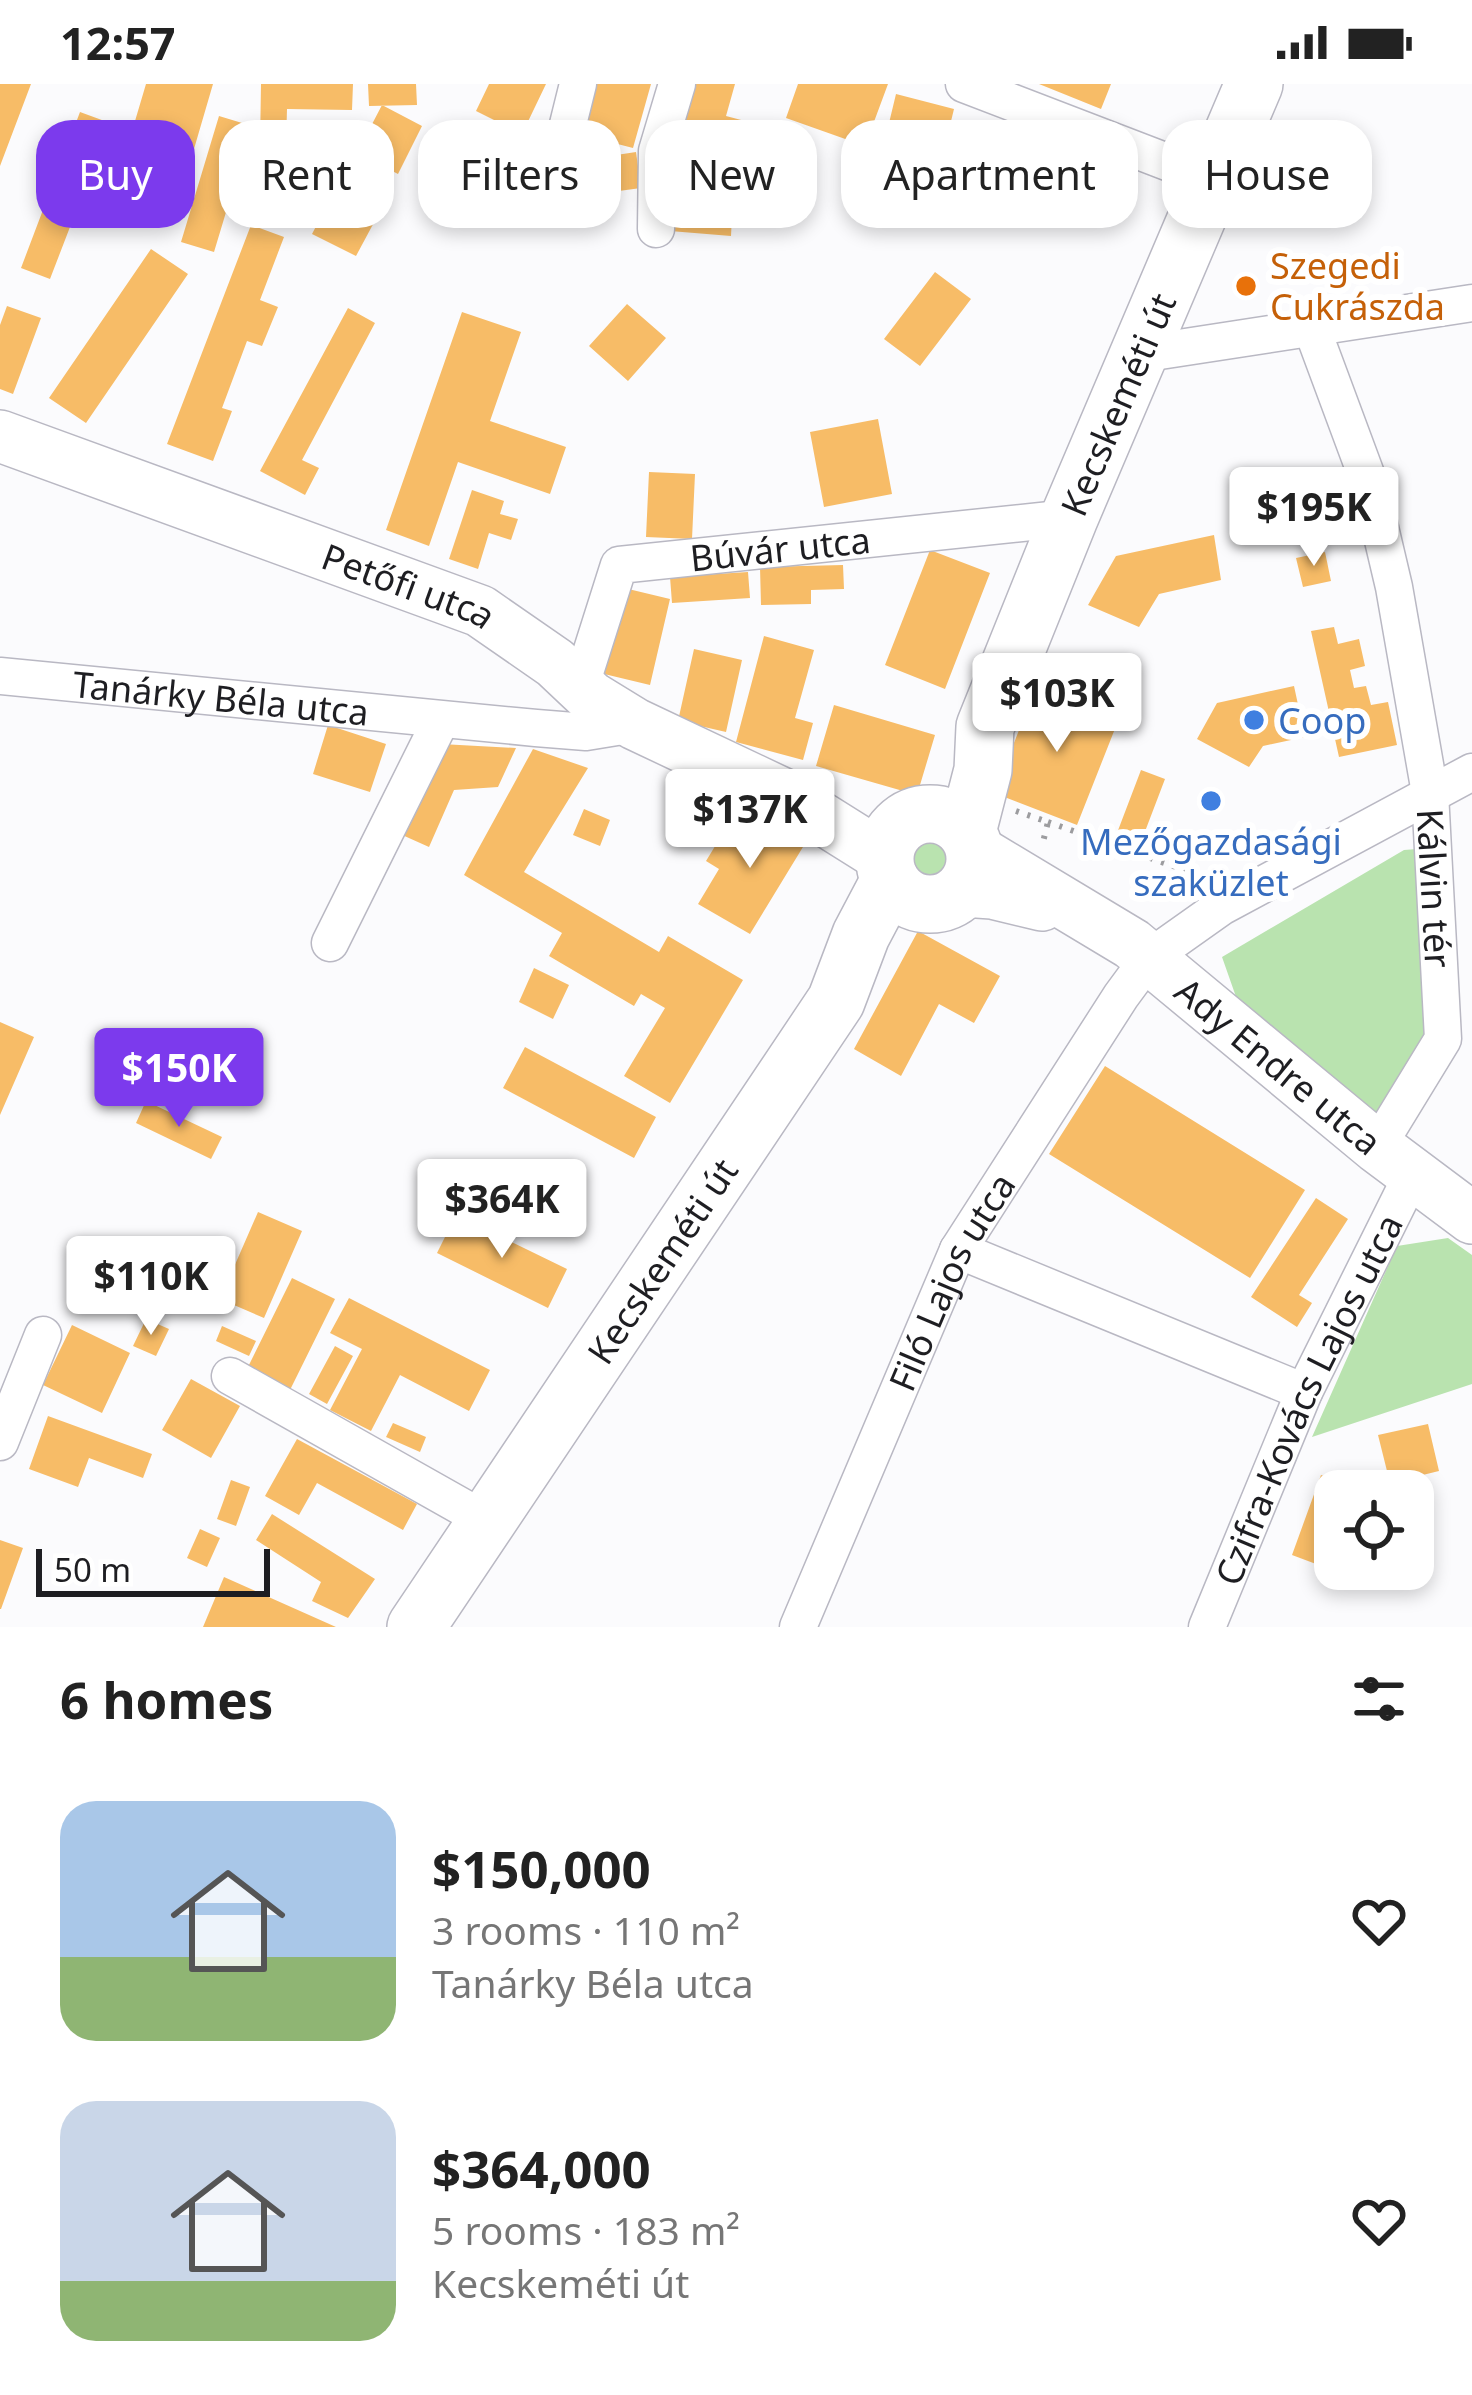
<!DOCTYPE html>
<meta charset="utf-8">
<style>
:root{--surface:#fff;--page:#f6f6f6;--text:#222;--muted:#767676;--accent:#7c3aed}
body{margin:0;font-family:"Noto Sans",sans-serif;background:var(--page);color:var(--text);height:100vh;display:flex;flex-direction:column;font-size:45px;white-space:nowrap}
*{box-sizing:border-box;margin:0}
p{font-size:39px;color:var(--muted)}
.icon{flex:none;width:66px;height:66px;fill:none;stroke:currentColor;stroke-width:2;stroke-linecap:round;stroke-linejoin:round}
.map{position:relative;height:1543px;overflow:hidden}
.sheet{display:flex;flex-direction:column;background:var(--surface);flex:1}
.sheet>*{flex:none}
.banner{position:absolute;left:36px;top:36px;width:1401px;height:108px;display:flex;gap:24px}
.fabs{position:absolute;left:1314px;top:1386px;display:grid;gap:24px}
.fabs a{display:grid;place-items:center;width:120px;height:120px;border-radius:24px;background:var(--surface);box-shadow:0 6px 18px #0003;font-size:60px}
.scale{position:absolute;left:36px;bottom:30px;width:234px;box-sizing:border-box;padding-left:12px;border:6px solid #1e1e22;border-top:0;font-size:33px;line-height:42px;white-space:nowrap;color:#1e1e22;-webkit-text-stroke:9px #fff;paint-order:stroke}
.price{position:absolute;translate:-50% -102px;padding:0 27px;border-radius:12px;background:#fff;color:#222;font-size:39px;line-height:78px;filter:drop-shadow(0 3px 6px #0008)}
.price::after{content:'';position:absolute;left:50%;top:72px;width:36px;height:27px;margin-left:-18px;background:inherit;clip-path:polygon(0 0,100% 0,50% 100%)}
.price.active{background:var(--accent);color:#fff}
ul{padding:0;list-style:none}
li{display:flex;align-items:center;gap:36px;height:300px;padding:0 60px}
li span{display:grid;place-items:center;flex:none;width:336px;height:240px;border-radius:36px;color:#555}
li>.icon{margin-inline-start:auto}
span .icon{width:144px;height:144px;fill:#fffc;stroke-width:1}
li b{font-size:51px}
h2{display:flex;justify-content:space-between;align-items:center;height:144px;padding:0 60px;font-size:51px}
.chip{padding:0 42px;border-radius:36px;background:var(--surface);box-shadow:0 6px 18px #0003;font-size:42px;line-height:108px}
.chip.active{background:var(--accent);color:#fff}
.status{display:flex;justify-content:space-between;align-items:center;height:84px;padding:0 60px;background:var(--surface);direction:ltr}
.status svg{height:33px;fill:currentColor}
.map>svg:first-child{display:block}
.green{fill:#b9e3af}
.building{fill:#f7bc67}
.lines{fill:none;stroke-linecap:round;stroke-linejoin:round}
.street-casing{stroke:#b9b8c3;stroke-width:39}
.secondary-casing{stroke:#b9b8c3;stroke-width:54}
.primary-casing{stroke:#b9b8c3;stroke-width:60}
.path{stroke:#9c9c9f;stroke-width:6;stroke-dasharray:3 9;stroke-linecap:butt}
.street{stroke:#fff;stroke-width:36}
.secondary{stroke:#fff;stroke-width:51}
.primary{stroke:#fff;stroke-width:57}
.food-dot{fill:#e8710a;stroke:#fff;stroke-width:4.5}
.shop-dot{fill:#3f7fe0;stroke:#fff;stroke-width:4.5}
.labels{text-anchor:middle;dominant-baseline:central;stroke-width:12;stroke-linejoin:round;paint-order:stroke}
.food-label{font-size:36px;fill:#c56008;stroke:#fff;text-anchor:start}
.street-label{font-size:36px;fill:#1e1e22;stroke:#fff}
.shop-label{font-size:36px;fill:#366cbe;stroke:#fff;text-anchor:start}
</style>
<div class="status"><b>12:57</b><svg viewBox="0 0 49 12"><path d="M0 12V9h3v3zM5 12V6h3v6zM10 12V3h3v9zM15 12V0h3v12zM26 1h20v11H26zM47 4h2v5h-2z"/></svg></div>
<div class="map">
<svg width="1472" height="1543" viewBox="0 0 1472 1543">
<rect width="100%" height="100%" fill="#fbfbfd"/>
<path class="green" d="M905 775a25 25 0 1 1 50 0a25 25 0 1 1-50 0Z
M1417 765 1436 939 1380 1034 1241 927 1222 873 1404 766Z
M1448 1154 1472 1171V1300L1312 1353 1397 1162Z"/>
<path class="building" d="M0 0H31L0 82Z
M146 0H213L189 82 127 64Z
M261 0H353L352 26 287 25 286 62 260 61Z
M368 0H416L417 21 369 22Z
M489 0H546L522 50 476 27Z
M593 0H651L633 64 579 50Z
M694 0H735L726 32 764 42 752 82 717 72 712 110 733 111 731 152 670 147 677 61Z
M798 0H888L865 62 786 34Z
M1039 0H1111L1101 25Z
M896 10 954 25 941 78 883 64Z
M382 21 422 42 398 90 357 69Z
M80 28 110 39 50 195 21 184Z
M219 32 252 42 214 168 181 158Z
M471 38 524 66 484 142 431 113Z
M636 68 641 104 582 112 577 77Z
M334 108 378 131 356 172 312 150Z
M251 141 284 153 260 216 278 223 262 262 247 257 222 324 232 327 213 377 167 360Z
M151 165 188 190 86 339 49 314Z
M935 188 971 215 920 282 884 255Z
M627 220 666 254 628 297 589 262Z
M7 222 41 234 13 310 0 305V241Z
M348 224 375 239 302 376 319 384 305 411 260 387Z
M462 228 521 248 490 337 566 363 550 410 458 378 429 462 386 446Z
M878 335 892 410 824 423 810 348Z
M649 388 695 390 692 455 646 453Z
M472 406 504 417 500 430 518 435 511 456 489 449 478 485 449 475Z
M1214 451 1221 496 1159 510 1139 543 1088 521 1116 472Z
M930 466 990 489 945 605 885 581Z
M1325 468 1331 497 1303 503 1296 474Z
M843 481 844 505 811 506V520L761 521 760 483Z
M748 488 750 514 672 519 670 493Z
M620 503 670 515 650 601 600 589Z
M1334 543 1338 560 1359 555 1365 582 1350 586 1354 604 1366 602 1371 621 1388 618 1397 661 1339 673 1311 547Z
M764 552 814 566 795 634 813 639 803 676 736 658Z
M694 565 742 576 726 648 678 637Z
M1037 601 1120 632 1077 741 994 709Z
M1294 602 1305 653 1263 662 1249 683 1197 655 1217 619Z
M834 621 935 651 917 711 816 682Z
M328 641 386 660 370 708 313 690Z
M441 660 516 664 498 703 454 706 429 763 400 750Z
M533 665 588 684 524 788 659 868 668 852 743 896 670 1019 624 992 665 924 641 910 634 922 549 872 562 849 464 791Z
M1141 686 1165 695 1141 758 1117 749Z
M584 725 610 736 600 762 573 751Z
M752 725 806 758 750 850 698 820 719 785 706 777 720 754 731 761Z
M918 847 1000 892 974 939 939 920 901 992 854 965Z
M534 884 569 901 553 935 519 918Z
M0 938 34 953 0 1031Z
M525 963 656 1033 634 1074 503 1004Z
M1105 982 1305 1106 1250 1194 1049 1070Z
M146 1017 222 1053 211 1075 136 1039Z
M1316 1114 1348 1135 1299 1211 1312 1219 1297 1243 1251 1213Z
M258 1128 302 1147 264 1234 220 1215Z
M456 1131 567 1185 548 1224 437 1169Z
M292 1194 335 1215 289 1308 246 1287Z
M349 1214 490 1286 469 1327 400 1291 371 1347 330 1326 362 1265 330 1249Z
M146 1235 169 1245 156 1272 133 1262Z
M72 1241 130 1269 102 1329 43 1301Z
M222 1242 256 1257 249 1272 216 1257Z
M335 1262 353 1272 327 1320 309 1310Z
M191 1295 240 1322 211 1374 162 1346Z
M48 1332 152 1370 143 1394 89 1374 78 1403 29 1385Z
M393 1339 426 1353 420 1368 386 1353Z
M1428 1340 1439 1387 1390 1399 1378 1351Z
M297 1355 417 1420 403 1446 317 1399 299 1431 265 1412Z
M1321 1391 1355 1403 1354 1407H1335V1472L1330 1470 1324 1483 1292 1471Z
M231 1396 250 1403 236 1442 217 1435Z
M272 1430 375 1495 348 1534 312 1517 321 1498 256 1456Z
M200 1445 220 1454 207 1483 187 1474Z
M0 1456 23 1464 1 1525H0Z
M224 1493 336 1543H203Z"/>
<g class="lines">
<g class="street-casing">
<g id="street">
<path d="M964 0 1214 96"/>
<path d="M551 109 578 0"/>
<path d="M656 145 657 67 677 0"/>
<path id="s1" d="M1311 242 1370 401 1394 503 1430 709 1443 955 1377 1063"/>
<path d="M1140 270 1472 219"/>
<path id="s2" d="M0 592 536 644 586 648 635 640"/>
<path id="s3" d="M580 604 619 481 1069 434"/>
<path d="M330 859 441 636"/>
<path d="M958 1166 1304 1308"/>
<path d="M230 1292 487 1437"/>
<path d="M0 1358 43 1251"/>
<path id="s4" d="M798 1543 958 1166 1121 912 1149 874 1221 823 1472 688"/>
<path id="s5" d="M1207 1543 1304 1308 1412 1091"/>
</g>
</g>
<g class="secondary-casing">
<g id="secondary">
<path id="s6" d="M0 352 480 527 555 579 591 613 635 640 783 710 885 774"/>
<path id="s7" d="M974 765 1132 860 1377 1063 1472 1134"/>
<path d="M963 807 992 809 1042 821"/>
</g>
</g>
<g class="primary-casing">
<g id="primary">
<circle cx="930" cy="775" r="45"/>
<path id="s8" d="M967 748 983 686 985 643 1069 434 1254 0"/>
<path id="s9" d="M416 1543 836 917 861 851 890 796"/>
</g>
</g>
<path class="path" d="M1016 727 1048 738 1042 762
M1048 738 1193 789 1200 797"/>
<use href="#street" class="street"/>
<use href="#secondary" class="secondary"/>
<use href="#primary" class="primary"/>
</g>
<circle class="food-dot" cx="1246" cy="202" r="12"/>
<g class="shop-dot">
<circle cx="1254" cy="636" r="12"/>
<circle cx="1211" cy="717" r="12"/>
</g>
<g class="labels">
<g class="food-label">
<text x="1270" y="181">Szegedi<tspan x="1270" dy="41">Cukrászda</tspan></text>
</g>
<g class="street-label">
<text stroke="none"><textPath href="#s8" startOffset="456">Kecskeméti út</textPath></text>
<text stroke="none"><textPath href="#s3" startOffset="291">Búvár utca</textPath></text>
<text stroke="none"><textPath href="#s6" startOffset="435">Petőfi utca</textPath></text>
<text stroke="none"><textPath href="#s2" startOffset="222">Tanárky Béla utca</textPath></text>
<text stroke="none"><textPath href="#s1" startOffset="579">Kálvin tér</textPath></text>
<text stroke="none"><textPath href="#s7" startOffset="375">Ady Endre utca</textPath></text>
<text stroke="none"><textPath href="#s9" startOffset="441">Kecskeméti út</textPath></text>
<text stroke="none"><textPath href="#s4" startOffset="378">Filó Lajos utca</textPath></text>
<text stroke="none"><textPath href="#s5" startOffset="249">Czifra-Kovács Lajos utca</textPath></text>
</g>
<g class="shop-label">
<text x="1278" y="636">Coop</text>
<text x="1211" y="757" text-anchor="middle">Mezőgazdasági<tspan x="1211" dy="41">szaküzlet</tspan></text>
</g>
</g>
</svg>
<div class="fabs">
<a><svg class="icon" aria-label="locate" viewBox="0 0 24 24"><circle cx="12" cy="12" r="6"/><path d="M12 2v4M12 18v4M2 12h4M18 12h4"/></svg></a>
</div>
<div class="scale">50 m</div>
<b class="price" style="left:1314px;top:485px">$195K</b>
<b class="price" style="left:1057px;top:671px">$103K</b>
<b class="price" style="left:750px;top:787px">$137K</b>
<b class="price active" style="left:179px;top:1046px">$150K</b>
<b class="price" style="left:502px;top:1177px">$364K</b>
<b class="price" style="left:151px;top:1254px">$110K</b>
<div class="banner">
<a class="chip active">Buy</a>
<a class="chip">Rent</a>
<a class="chip">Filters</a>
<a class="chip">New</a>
<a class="chip">Apartment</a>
<a class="chip">House</a>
</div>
</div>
<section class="sheet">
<h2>6 homes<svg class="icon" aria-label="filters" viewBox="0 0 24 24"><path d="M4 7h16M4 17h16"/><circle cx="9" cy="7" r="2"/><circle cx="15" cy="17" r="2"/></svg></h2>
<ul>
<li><span style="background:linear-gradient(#a9c7e8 65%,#8fb573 0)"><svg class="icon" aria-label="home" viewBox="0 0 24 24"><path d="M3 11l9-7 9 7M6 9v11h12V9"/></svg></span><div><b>$150,000</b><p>3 rooms · 110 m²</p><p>Tanárky Béla utca</p></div><svg class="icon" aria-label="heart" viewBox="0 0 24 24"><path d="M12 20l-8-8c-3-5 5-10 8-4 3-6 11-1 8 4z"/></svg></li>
<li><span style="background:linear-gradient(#c9d6e8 75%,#8fb573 0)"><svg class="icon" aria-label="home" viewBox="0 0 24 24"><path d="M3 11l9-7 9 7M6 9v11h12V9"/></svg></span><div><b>$364,000</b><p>5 rooms · 183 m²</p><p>Kecskeméti út</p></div><svg class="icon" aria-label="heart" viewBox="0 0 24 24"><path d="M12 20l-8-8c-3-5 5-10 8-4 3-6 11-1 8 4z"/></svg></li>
</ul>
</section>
